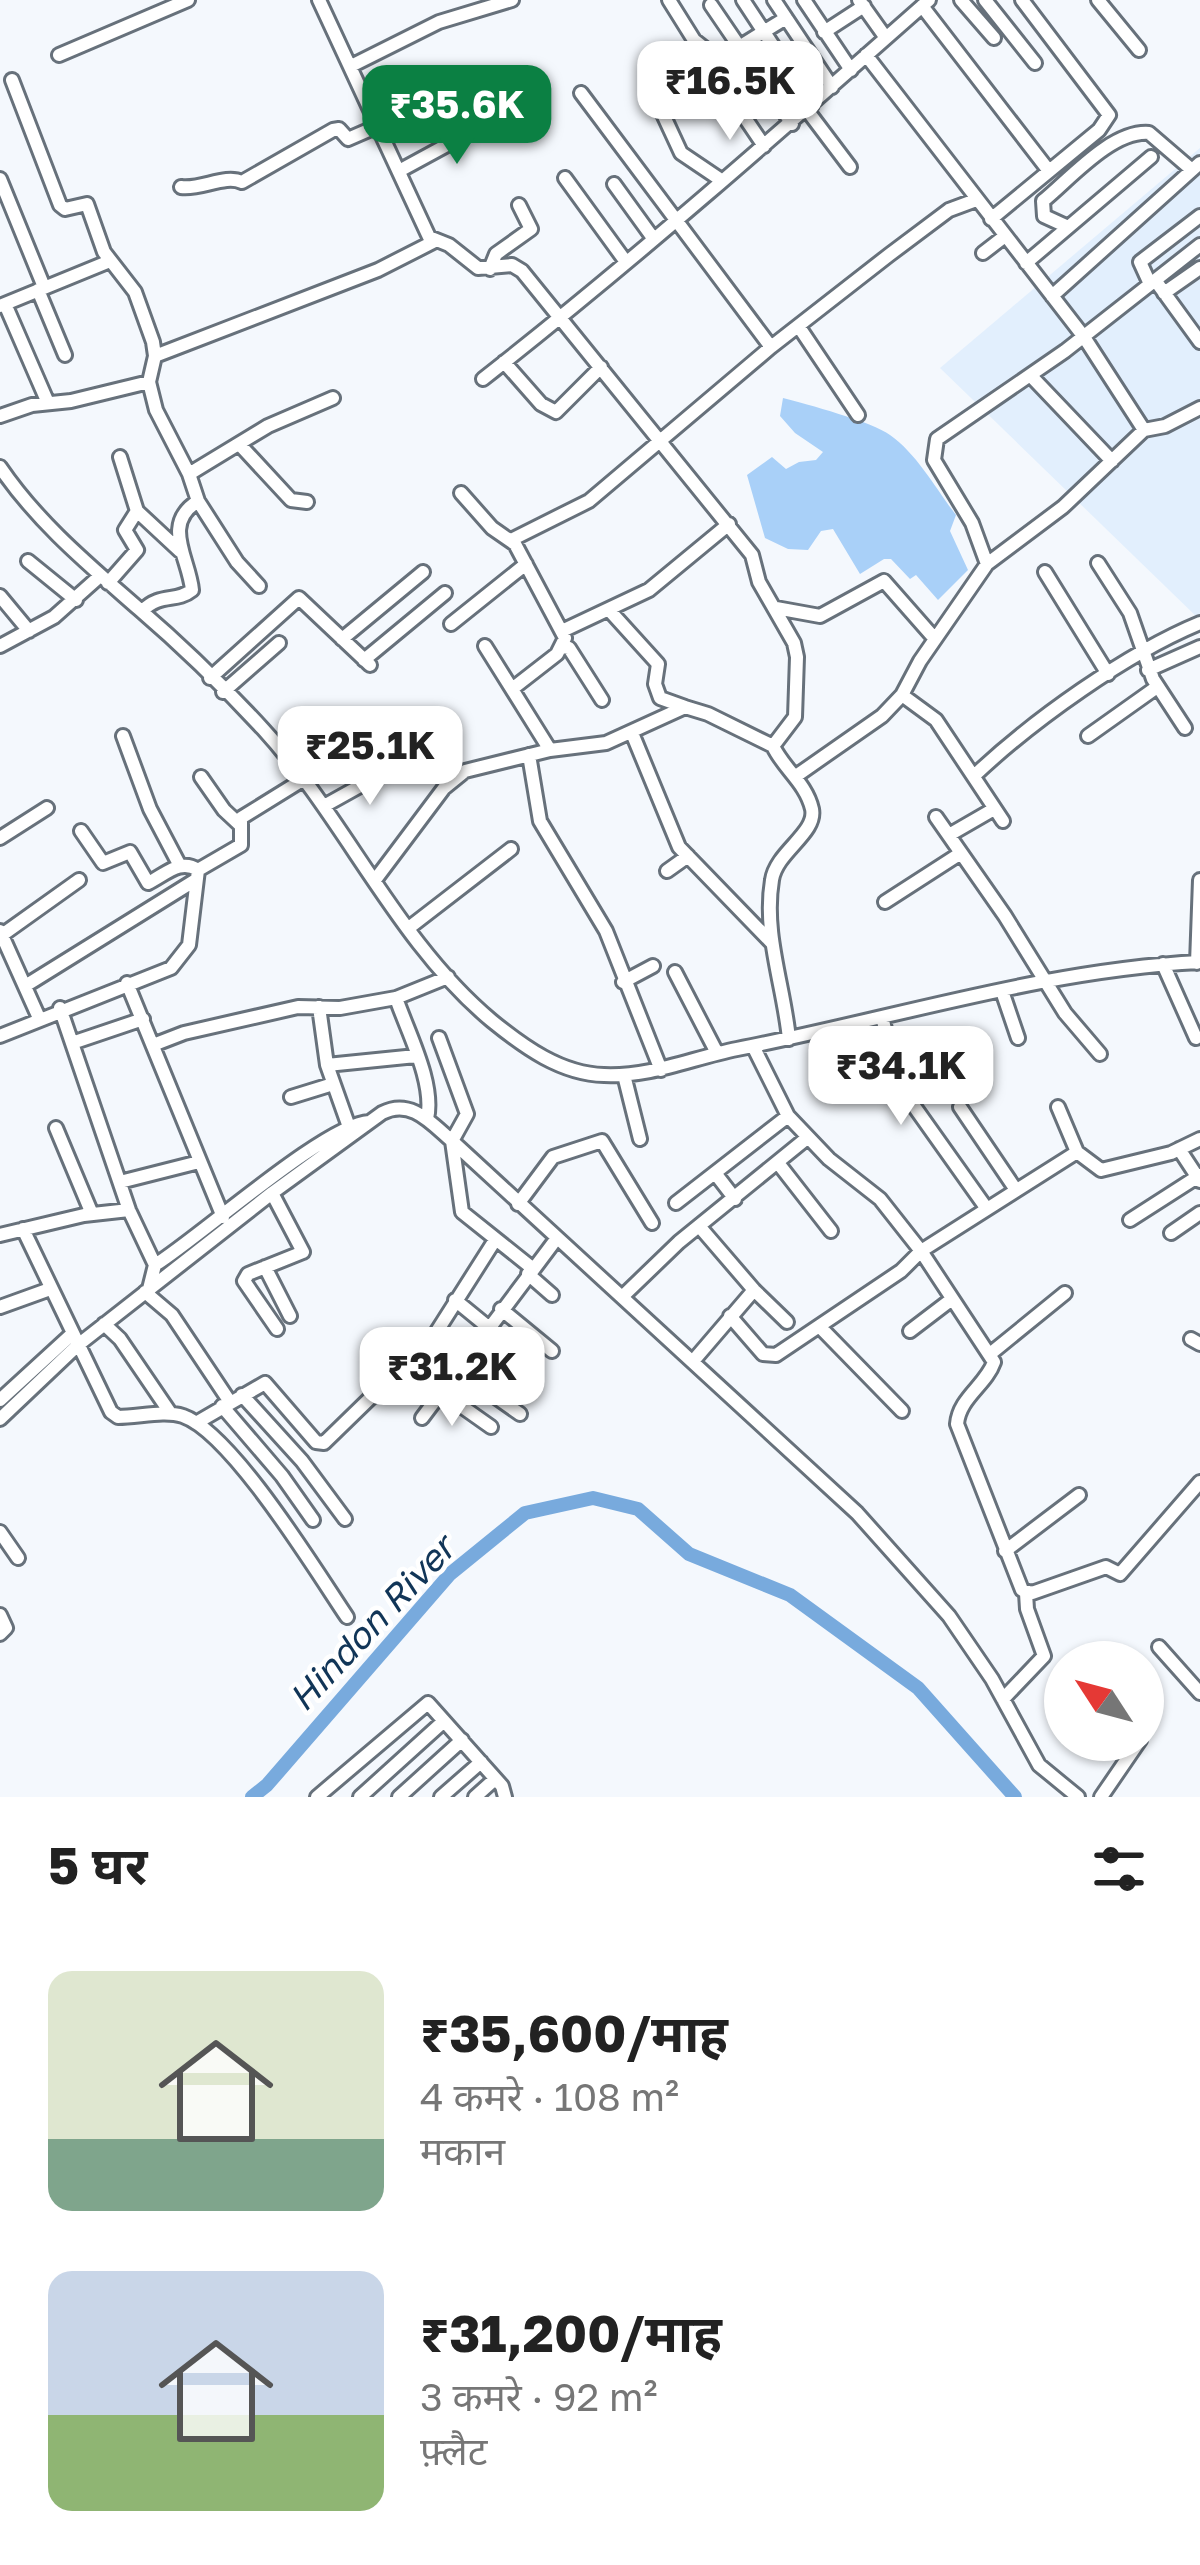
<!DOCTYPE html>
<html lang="hi">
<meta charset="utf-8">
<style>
:root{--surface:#fff;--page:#f6f6f6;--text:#222;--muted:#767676;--accent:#0b8043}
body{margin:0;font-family:"Golos Text","Noto Sans Devanagari",sans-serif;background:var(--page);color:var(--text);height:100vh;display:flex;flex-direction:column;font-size:45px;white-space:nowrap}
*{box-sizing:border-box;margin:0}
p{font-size:39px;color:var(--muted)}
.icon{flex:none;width:66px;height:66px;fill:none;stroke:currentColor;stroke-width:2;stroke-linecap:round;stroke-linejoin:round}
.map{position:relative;height:1797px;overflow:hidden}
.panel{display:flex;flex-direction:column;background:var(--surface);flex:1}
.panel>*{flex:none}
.needle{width:78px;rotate:306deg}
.controls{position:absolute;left:1044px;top:1641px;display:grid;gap:24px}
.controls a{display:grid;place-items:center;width:120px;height:120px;border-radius:50%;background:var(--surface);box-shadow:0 3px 9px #0004;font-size:60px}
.price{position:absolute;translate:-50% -102px;padding:0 27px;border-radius:24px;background:#fff;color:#222;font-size:39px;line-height:78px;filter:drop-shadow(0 3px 6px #0008)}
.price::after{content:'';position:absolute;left:50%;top:72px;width:36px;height:27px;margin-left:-18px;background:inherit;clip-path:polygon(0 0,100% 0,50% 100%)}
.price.on{background:var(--accent);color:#fff}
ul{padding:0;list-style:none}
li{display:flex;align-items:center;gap:36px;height:300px;padding:0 48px}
li span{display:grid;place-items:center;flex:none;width:336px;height:240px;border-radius:24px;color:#555}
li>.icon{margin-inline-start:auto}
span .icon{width:144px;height:144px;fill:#fffc;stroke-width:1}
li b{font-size:51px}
h2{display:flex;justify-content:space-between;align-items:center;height:144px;padding:0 48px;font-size:51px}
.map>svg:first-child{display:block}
.built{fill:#e2effd}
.green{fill:#a9d0f8}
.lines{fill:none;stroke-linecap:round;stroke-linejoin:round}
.river{stroke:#78aadd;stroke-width:14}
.minor-casing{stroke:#67717b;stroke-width:18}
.minor{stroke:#fff;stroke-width:12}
.labels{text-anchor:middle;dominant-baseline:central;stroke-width:9;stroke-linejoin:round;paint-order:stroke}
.water-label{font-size:36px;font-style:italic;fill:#113557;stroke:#fff}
</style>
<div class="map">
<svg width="1200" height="1797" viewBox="0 0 1200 1797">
<rect width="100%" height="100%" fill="#f4f8fd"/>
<path class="built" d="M1200 148V620L940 368Z"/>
<path class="green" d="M783 398C806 404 873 422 890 435 917 454 936 489 956 515L950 531 968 570 938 600 916 575 910 579 891 559H884L860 574 833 529 821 531 808 550 788 549 765 538 747 475 772 457 786 469 799 462 816 460 823 452 795 433 780 416Z"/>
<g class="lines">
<path class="river" d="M252 1797 267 1785 450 1574 525 1513 593 1498 638 1509 689 1554 790 1595 918 1688 1015 1797"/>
<g class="minor-casing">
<path id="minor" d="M319 0 429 237 449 245 478 268 512 265 522 271 752 555 759 582 794 643 797 657 795 717 773 746C783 768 806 783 812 809 817 833 776 852 772 880 763 934 784 986 789 1039
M669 0 694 40 732 70 739 109 764 146
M743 0 812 105
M774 0 832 87
M804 0 851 70
M859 0 886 38
M961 0 994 38
M985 0 1035 63
M1098 0 1139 50
M711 5 792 124
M922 6 1049 171
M824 32 864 6
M739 47 786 18
M59 55 188 0
M351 66 439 22 512 0
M12 80 60 205 65 209 87 204 104 252 135 292 153 342 155 356 149 382 156 410 189 474 198 501 237 562 259 586
M581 93 771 347
M656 99 681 153 721 180
M807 110 850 167
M399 171 491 121
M565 178 626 262
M0 179 44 287
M614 184 653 238
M181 187C201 190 225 174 242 182L333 130 339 129 348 139 378 126
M991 219 1099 130 1109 115 1022 0
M1068 227 1044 216 1043 201C1070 179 1112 130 1149 133L1192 170
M983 253 1005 236
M1026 263 1151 157
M490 269 496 254 531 229 519 205
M1155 280 1200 342
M1150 284 1140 262 1200 216
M38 290 65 355
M1164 293 1200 268
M1052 296 1200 163
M5 304 48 403
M0 306 110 261
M799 327 858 415
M155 356 378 270 433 242
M504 362 541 404 556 412 601 367
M1031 376 1112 461
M483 379C636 259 783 129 929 0
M0 416 32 405 71 401 149 382
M1144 430 1165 426 1200 408
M240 445 291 500 307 502
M0 467C38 523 89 565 139 609 181 645 226 689 263 729 346 820 397 942 492 1021 524 1047 561 1074 604 1075 651 1077 692 1058 737 1049 891 1019 1043 970 1200 962
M189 474 268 426 333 398
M461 493 492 528 515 544 565 638 557 654 512 689
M137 511 180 551
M511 540 589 501 771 347 889 255 949 210 976 200
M28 561 76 600
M1098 563 1130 613 1153 679 1185 728
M987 564 972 523 934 460 937 439 1065 351 1200 245
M1045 572 1108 674
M108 583 137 550 125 530 137 511 120 457
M0 596 29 631
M776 608 820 616 884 581 935 639
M142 611C161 592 176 603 192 590 189 558 161 524 198 501
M610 611 658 664 655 684 660 698 685 707
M451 624 526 564
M562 631 649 590 729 524
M342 639 423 572
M0 646 54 617 100 576
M485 646 550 750
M564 647 569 648 602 700
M364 660 445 593
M1148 670 1200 647
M210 678 299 598 370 665
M223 692 279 643
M902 695 936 720 1003 821
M632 733 679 847 771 942
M123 736 150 809 180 866
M1088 736 1157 687
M529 755 540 821 606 931 661 1070
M975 775C1032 721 1127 653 1200 623
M796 776 882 716 902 695 920 661 987 564 1063 507 1144 430 1084 337 866 55
M201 777 224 810 239 824
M324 806 394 767
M936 817 1005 916 1065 1013 1100 1054
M81 831 103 863 130 852 148 883C165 875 180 858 198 870
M949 835 994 809
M0 838 47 808
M667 871 688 856
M375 880 444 788 465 771 550 750 606 743 685 707 708 714 773 746
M885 902 961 853
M410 927 511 849
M0 931 39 1018
M2 935 79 880
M1197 963 1200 880
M1163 964 1196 1038
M675 972 717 1053
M623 982 653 966
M127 983 223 1217
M25 986 194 881
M1002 991 1018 1038
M396 998C408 1033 435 1083 427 1119
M319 1007 327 1065 349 1127
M60 1008 129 1210 155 1265
M882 1017 899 1085 987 1209
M0 1036 171 968 189 945 198 870 241 845V818L304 779
M439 1038 467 1114 452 1141 462 1212 532 1268
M72 1043 143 1019
M153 1045 184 1033 298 1007 340 1008 396 998 448 977
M753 1046 788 1116 829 1159 880 1199 921 1251 994 1362C986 1385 959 1398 957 1424L1022 1590 1032 1593 1106 1567 1120 1574 1200 1482
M327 1065 416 1056
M624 1075 640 1139
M291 1097 333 1084
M960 1107 1016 1190
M1058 1107 1077 1152 1101 1170 1171 1153 1200 1139
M56 1128 92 1214
M1179 1149 1200 1181
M778 1163 831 1231
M715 1173 735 1199
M120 1182 199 1162
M272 1193 303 1252 248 1274 244 1281 277 1329
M676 1203 788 1116
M518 1204 553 1157 602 1141 652 1223
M1130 1220 1200 1175
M699 1226 754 1290 787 1322
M23 1229 111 1412 118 1417C139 1417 164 1410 183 1416 232 1433 316 1571 347 1617
M1171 1233 1200 1213
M0 1235 84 1215 129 1210
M265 1267 290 1316
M528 1274 552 1295
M149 1289 155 1265C200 1237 326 1124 369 1122
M145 1292 172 1315 230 1402
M622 1297 679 1242 807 1138
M455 1300 488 1327
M0 1307 50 1289
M501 1309 552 1351
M730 1316 763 1354 776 1355 901 1271 921 1251 1077 1152
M104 1324 120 1339 171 1414
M819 1326 902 1411
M910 1331 952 1299
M1191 1339 1200 1344
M990 1354 1065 1293
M694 1360 754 1290
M456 1369 520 1414
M440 1391 491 1427
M242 1395 302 1461 345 1519
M0 1400 71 1335
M222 1406 282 1476 313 1520
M422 1418 557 1238
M0 1419 78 1345 272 1193 382 1113C411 1098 431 1123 452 1141L857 1513 949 1616 992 1679 1039 1765 1078 1797
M196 1423 265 1383 316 1442 324 1443 434 1336 495 1240
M0 1532 18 1558
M1005 1551 1079 1495
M0 1615 6 1628 0 1634
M1159 1647 1200 1693
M1003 1699 1044 1656 1027 1609 1026 1593
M317 1797 428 1703 502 1786 505 1797
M360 1797 444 1721
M399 1797 462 1740
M441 1797 481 1762
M475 1797 495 1779
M1101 1797 1140 1740"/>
</g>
<use href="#minor" class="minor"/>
</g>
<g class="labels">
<g class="water-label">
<text transform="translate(371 1623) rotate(-47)">Hindon River</text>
</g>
</g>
</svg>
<div class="controls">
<a><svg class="needle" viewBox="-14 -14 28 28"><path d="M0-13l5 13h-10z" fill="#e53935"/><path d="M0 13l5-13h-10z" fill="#767676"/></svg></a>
</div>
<b class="price" style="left:730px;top:143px">₹16.5K</b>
<b class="price on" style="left:457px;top:167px">₹35.6K</b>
<b class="price" style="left:370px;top:808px">₹25.1K</b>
<b class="price" style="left:901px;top:1128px">₹34.1K</b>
<b class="price" style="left:452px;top:1429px">₹31.2K</b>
</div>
<section class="panel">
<h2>5 घर<svg class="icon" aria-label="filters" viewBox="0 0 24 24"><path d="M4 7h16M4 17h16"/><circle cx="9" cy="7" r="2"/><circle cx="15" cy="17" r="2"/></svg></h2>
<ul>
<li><span style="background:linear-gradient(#dfe7d0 70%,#7fa58c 0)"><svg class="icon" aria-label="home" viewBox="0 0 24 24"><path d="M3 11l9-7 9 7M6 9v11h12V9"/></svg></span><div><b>₹35,600/माह</b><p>4 कमरे · 108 m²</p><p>मकान</p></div></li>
<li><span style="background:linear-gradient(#c9d6e8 60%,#8fb573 0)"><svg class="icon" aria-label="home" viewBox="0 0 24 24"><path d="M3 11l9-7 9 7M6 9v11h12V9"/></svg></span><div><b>₹31,200/माह</b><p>3 कमरे · 92 m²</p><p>फ़्लैट</p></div></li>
</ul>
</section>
